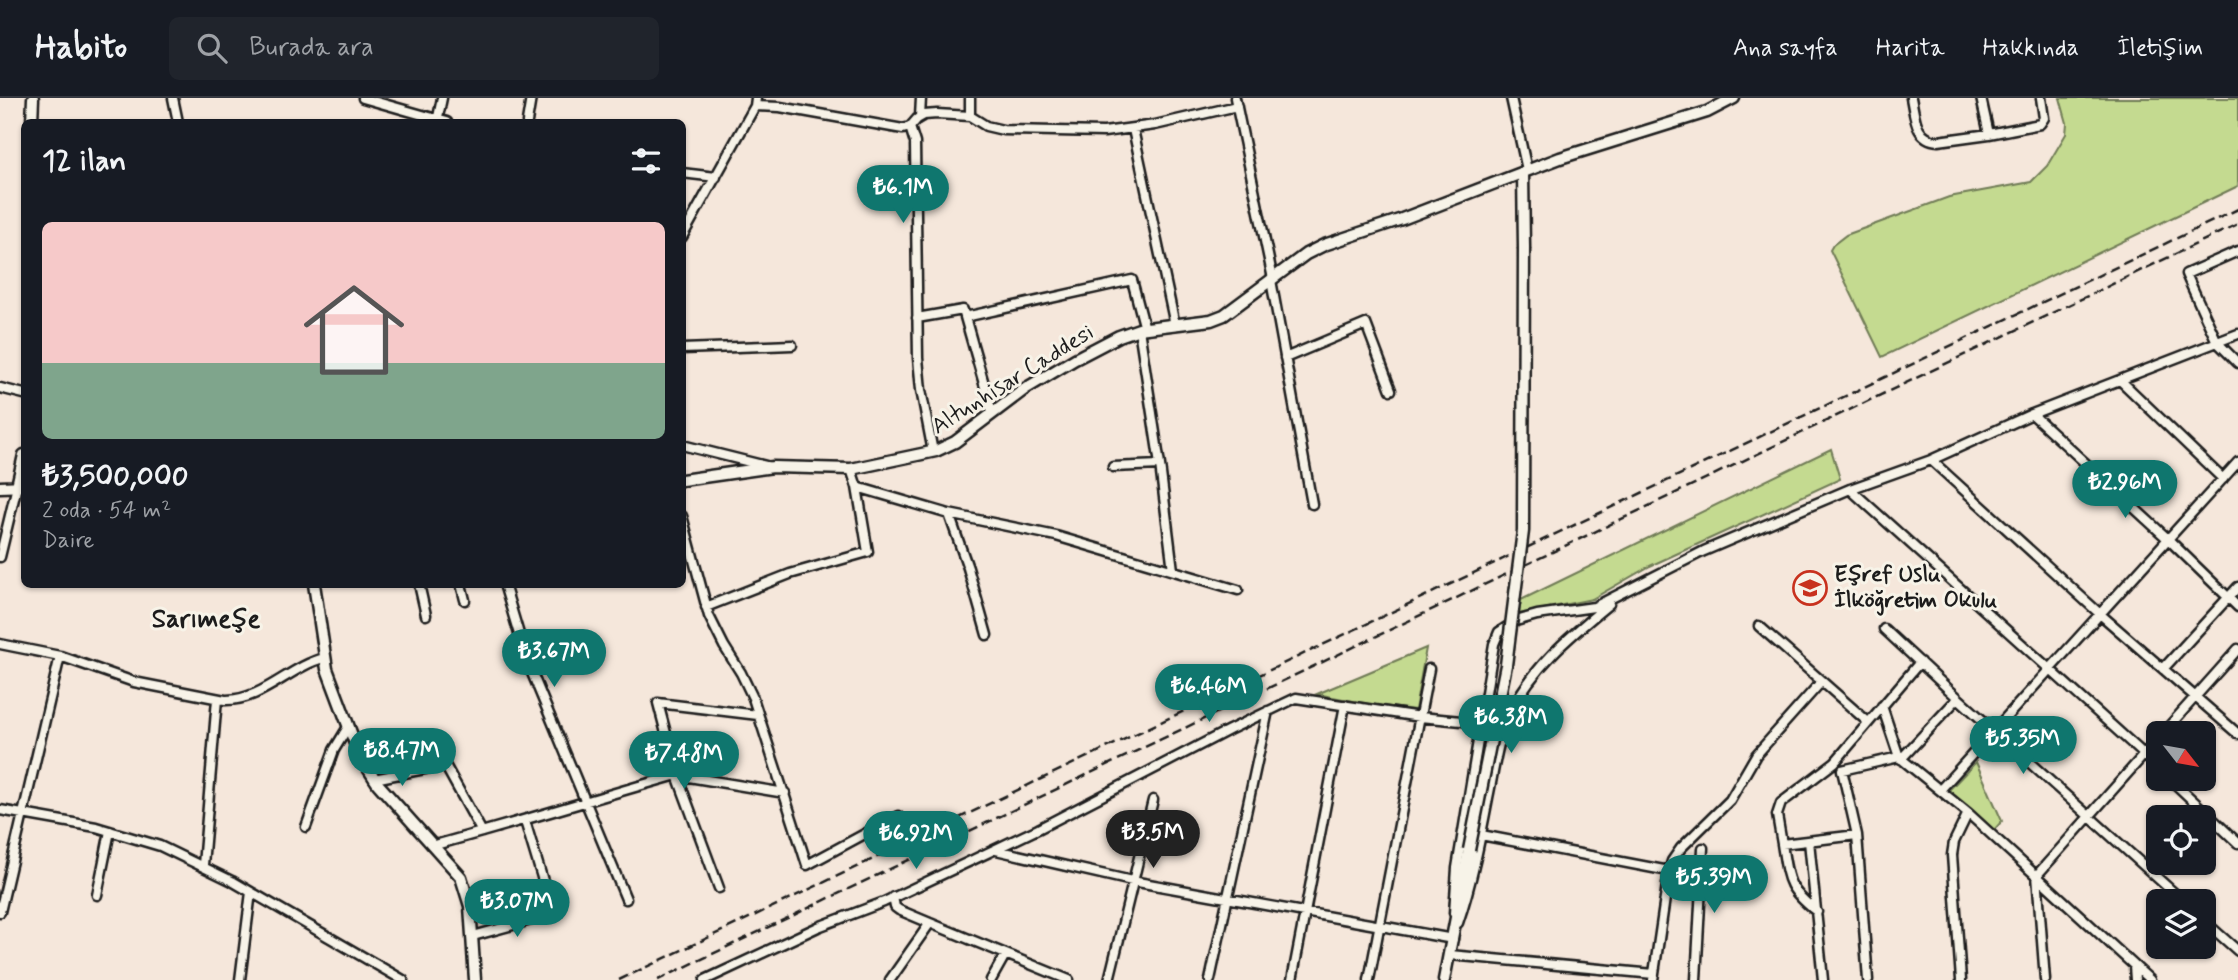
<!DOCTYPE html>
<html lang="tr">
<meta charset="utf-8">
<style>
:root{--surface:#171b24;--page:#20242c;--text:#f1f3f6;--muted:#9ea1a6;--line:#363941;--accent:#0f766e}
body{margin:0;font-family:Mynerve,sans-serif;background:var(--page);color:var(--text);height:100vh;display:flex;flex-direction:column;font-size:26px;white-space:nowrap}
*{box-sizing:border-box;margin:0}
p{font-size:23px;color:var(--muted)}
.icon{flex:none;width:38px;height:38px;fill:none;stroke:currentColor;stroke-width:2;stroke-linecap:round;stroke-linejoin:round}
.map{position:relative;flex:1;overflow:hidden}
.sheet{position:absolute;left:21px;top:21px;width:665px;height:469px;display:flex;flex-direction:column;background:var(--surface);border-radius:10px;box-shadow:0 2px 5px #0004}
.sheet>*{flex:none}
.needle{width:46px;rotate:121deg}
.tools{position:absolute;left:2146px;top:623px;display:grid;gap:14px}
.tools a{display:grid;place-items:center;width:70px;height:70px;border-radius:10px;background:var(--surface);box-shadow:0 2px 5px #0004;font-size:35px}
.price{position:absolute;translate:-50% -60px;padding:0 16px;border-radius:24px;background:var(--accent);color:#fff;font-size:23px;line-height:46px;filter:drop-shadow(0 2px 4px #0008)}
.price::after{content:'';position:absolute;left:50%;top:42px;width:21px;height:16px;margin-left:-10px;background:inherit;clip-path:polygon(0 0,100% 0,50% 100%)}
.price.selected{background:#222;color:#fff}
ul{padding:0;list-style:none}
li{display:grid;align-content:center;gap:14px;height:371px;padding:0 21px}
li span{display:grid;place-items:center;height:217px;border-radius:10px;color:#555}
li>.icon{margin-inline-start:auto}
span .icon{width:126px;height:126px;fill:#fffc;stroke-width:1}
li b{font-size:30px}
h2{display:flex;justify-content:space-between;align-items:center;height:84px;padding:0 21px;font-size:30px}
header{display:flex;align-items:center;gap:42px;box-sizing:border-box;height:98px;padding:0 35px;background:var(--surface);border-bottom:2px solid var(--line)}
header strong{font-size:33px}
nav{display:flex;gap:38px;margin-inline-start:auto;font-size:24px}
.search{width:490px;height:63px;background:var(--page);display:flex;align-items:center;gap:18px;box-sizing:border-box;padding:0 24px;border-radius:10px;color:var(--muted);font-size:26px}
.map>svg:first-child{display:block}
.green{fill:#c4da90;stroke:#707b56;stroke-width:2}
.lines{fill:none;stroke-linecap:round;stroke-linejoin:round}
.minor-casing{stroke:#1c1c1c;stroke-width:13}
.tertiary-casing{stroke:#1c1c1c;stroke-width:15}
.minor{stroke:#f7f3e8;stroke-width:8}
.tertiary{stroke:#f7f3e8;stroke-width:10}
.rail{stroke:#1c1c1c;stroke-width:2.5;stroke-dasharray:10 5;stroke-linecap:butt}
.tertiary-bridge-casing{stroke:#1c1c1c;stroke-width:15;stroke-linecap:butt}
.tertiary-bridge{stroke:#f7f3e8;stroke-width:10}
.labels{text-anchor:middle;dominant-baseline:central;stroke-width:6;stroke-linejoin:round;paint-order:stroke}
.street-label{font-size:23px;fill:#1c1c1c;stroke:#f7f3e8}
.poi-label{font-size:23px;font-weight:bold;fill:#1c1c1c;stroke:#f7f3e8;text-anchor:start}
.quarter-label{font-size:26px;font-weight:bold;fill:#1c1c1c;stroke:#f7f3e8}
</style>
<header>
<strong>Habito</strong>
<div class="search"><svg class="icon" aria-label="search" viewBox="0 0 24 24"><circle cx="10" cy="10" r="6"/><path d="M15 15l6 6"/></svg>Burada ara</div>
<nav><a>Ana sayfa</a><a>Harita</a><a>Hakkında</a><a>İletişim</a></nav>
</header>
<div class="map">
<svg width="2238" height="882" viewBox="0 0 2238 882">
<rect width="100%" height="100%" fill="#f5e7db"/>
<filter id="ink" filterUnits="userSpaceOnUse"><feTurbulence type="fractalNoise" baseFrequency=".0143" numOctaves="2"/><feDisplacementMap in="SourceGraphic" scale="14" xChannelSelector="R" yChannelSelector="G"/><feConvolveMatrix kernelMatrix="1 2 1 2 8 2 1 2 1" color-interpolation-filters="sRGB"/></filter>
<g filter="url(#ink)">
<path class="green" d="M2060 0H2238V88L1882 259 1830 152 1833 147 1846 137 1949 99 2031 84 2047 68 2066 36 2067 25Z
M1831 351 1840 381 1650 468 1592 501 1519 516 1521 502Z
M1426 550 1415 612 1374 607 1317 596Z
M1976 664 2002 723 1994 732 1948 693Z"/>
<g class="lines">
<g class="minor-casing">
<path id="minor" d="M173 0 178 24
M363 0 447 24
M970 0V18
M1235 0 1273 181
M1511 0 1527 72
M1911 0C1915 18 1915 42 1938 43L1989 36 2040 26 2044 20 2041 0
M1981 0 1989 36
M755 8 780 9 903 31 910 29 917 21 924 17 937 16 970 18 986 28 1003 32 1104 34 1155 27 1237 8
M920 19 921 0
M437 24 442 0
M527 24 531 0
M910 29 915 45 918 260 921 292 933 354
M1133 31 1175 227
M682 75 716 79
M682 139 755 8 756 0
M2238 153 2186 176 2217 244 2238 265
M1271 182 1312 406
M965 219 1132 182 1145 231
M917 220 963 212 992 314
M1139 231 1160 367 1173 472
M682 251 792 247
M1285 260 1366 226 1391 292
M2120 282 2223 381
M0 290 24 296
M2032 316 2169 442 2238 509
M682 347 770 369
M1931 362 2100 516 2238 636
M1113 369 1160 367
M851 371 857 389 949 416 1056 438 1238 492
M1850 391 2158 669
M949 416 968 470 987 537
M682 418 709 518 724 548 741 575 753 600 807 767 898 718
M0 459 17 388
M419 486 426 517
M461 486 465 502
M504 486 527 563 626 801
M706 509 790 476 868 454 857 389
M1759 528 1868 624
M1884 531 1958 600 2183 803
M0 546 60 558 134 584 225 602C262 603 289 569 324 560
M2163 571 2238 489
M1882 608 1899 659
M758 617 658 605 677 677 785 695
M2163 635 2238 551
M1901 661 1958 600
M374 681 445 667 482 734
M2170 681 2238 745
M1940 692 2238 364
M0 712 96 729 160 748 232 783 403 882
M306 729 334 652 348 629
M1481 737 1669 773 1653 882
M1809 743 1823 882
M1782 746 1777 717 1781 705 1835 664 1920 564
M435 747C516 725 596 700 677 677L719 790
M996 752 1132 783 1453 841
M203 767 217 601
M1669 773 1672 763 1681 750 1730 702 1756 657 1821 584
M97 797 110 733
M893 799 895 809 899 812 930 825
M0 814 60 558
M1817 814C1787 790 1788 783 1782 746L1857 737
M1454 815 1457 770 1494 546 1499 534 1516 523 1537 517 1594 509 1704 453 1850 391 1931 362 2032 316 2238 236
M2203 822 2238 853
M1458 825C1472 784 1480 742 1488 700 1494 672 1497 643 1509 617 1531 570 1570 538 1609 506
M473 838 553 816 525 723
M1450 857 1654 876
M2134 868 2135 882
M240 882 251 794
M705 882 818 829 884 804 1038 731 1229 632 1296 600 1420 619 1482 625
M890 882 930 825 1069 882
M991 882 1005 857
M1109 882 1153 702
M1210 882 1268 613
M1292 882 1345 607
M1369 882 1429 571
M1696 882 1703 750
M1868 882 1857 737 1842 672 1899 659 1968 715 2150 882
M1961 882 1952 757 1954 744 1968 715
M2045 882 2037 777 2158 641"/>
</g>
<g class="tertiary-casing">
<path id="tertiary" d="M32 24 33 0
M1523 74 1524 150
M682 382 773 369 851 371 936 353 955 344 1025 291 1075 261 1119 238 1139 231 1211 222 1224 217 1306 156 1324 147 1402 121 1560 60 1707 14 1734 0
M17 388 24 357
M0 389 24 388
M314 486 327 571 359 656 378 686 461 779 470 808 475 882
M1444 882 1469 752"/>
</g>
<use href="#minor" class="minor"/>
<use href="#tertiary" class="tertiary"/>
<path class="rail" d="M619 882 2238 111
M658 882 2238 126"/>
<g class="tertiary-bridge-casing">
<path id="tertiary-bridge" d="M1469 752 1506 567 1523 433 1524 150"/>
</g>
<use href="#tertiary-bridge" class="tertiary-bridge"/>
</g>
</g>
<defs>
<g id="school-ring" transform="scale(1.75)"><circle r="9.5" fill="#f7f3e8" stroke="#c8321e" stroke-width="1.5"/><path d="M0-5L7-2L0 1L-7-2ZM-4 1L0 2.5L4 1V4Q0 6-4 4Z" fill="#c8321e"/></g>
</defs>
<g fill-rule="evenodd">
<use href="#school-ring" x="1810" y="490"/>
</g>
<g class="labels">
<g class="street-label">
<text transform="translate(1013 282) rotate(-32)">Altunhisar Caddesi</text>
</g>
<g class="poi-label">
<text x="1834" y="477">Eşref Uslu<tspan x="1834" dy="26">İlköğretim Okulu</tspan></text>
</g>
<g class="quarter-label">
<text x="206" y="522">Sarımeşe</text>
</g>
</g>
</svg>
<div class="tools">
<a><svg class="needle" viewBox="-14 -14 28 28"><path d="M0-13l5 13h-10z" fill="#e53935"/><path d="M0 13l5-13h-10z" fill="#9ea1a6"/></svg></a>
<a><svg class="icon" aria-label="locate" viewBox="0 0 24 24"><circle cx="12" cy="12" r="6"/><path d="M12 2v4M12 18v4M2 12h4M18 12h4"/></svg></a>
<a><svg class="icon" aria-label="layers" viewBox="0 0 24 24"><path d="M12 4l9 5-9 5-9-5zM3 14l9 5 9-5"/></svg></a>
</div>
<b class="price" style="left:903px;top:127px">₺6.1M</b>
<b class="price" style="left:2125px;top:422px">₺2.96M</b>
<b class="price" style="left:554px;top:591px">₺3.67M</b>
<b class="price" style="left:1209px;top:626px">₺6.46M</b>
<b class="price" style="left:1511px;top:657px">₺6.38M</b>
<b class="price" style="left:2023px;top:678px">₺5.35M</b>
<b class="price" style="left:402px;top:690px">₺8.47M</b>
<b class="price" style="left:684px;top:693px">₺7.48M</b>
<b class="price selected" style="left:1153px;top:772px">₺3.5M</b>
<b class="price" style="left:916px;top:773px">₺6.92M</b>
<b class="price" style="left:1714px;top:817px">₺5.39M</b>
<b class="price" style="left:517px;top:841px">₺3.07M</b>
<section class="sheet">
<h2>12 ilan<svg class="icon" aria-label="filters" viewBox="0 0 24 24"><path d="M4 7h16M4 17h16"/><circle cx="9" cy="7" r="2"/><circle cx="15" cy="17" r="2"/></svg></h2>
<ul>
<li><span style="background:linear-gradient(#f6c9c9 65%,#7fa58c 0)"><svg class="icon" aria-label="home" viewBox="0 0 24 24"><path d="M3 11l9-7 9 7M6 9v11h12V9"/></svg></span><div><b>₺3,500,000</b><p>2 oda · 54 m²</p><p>Daire</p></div></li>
</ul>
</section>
</div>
